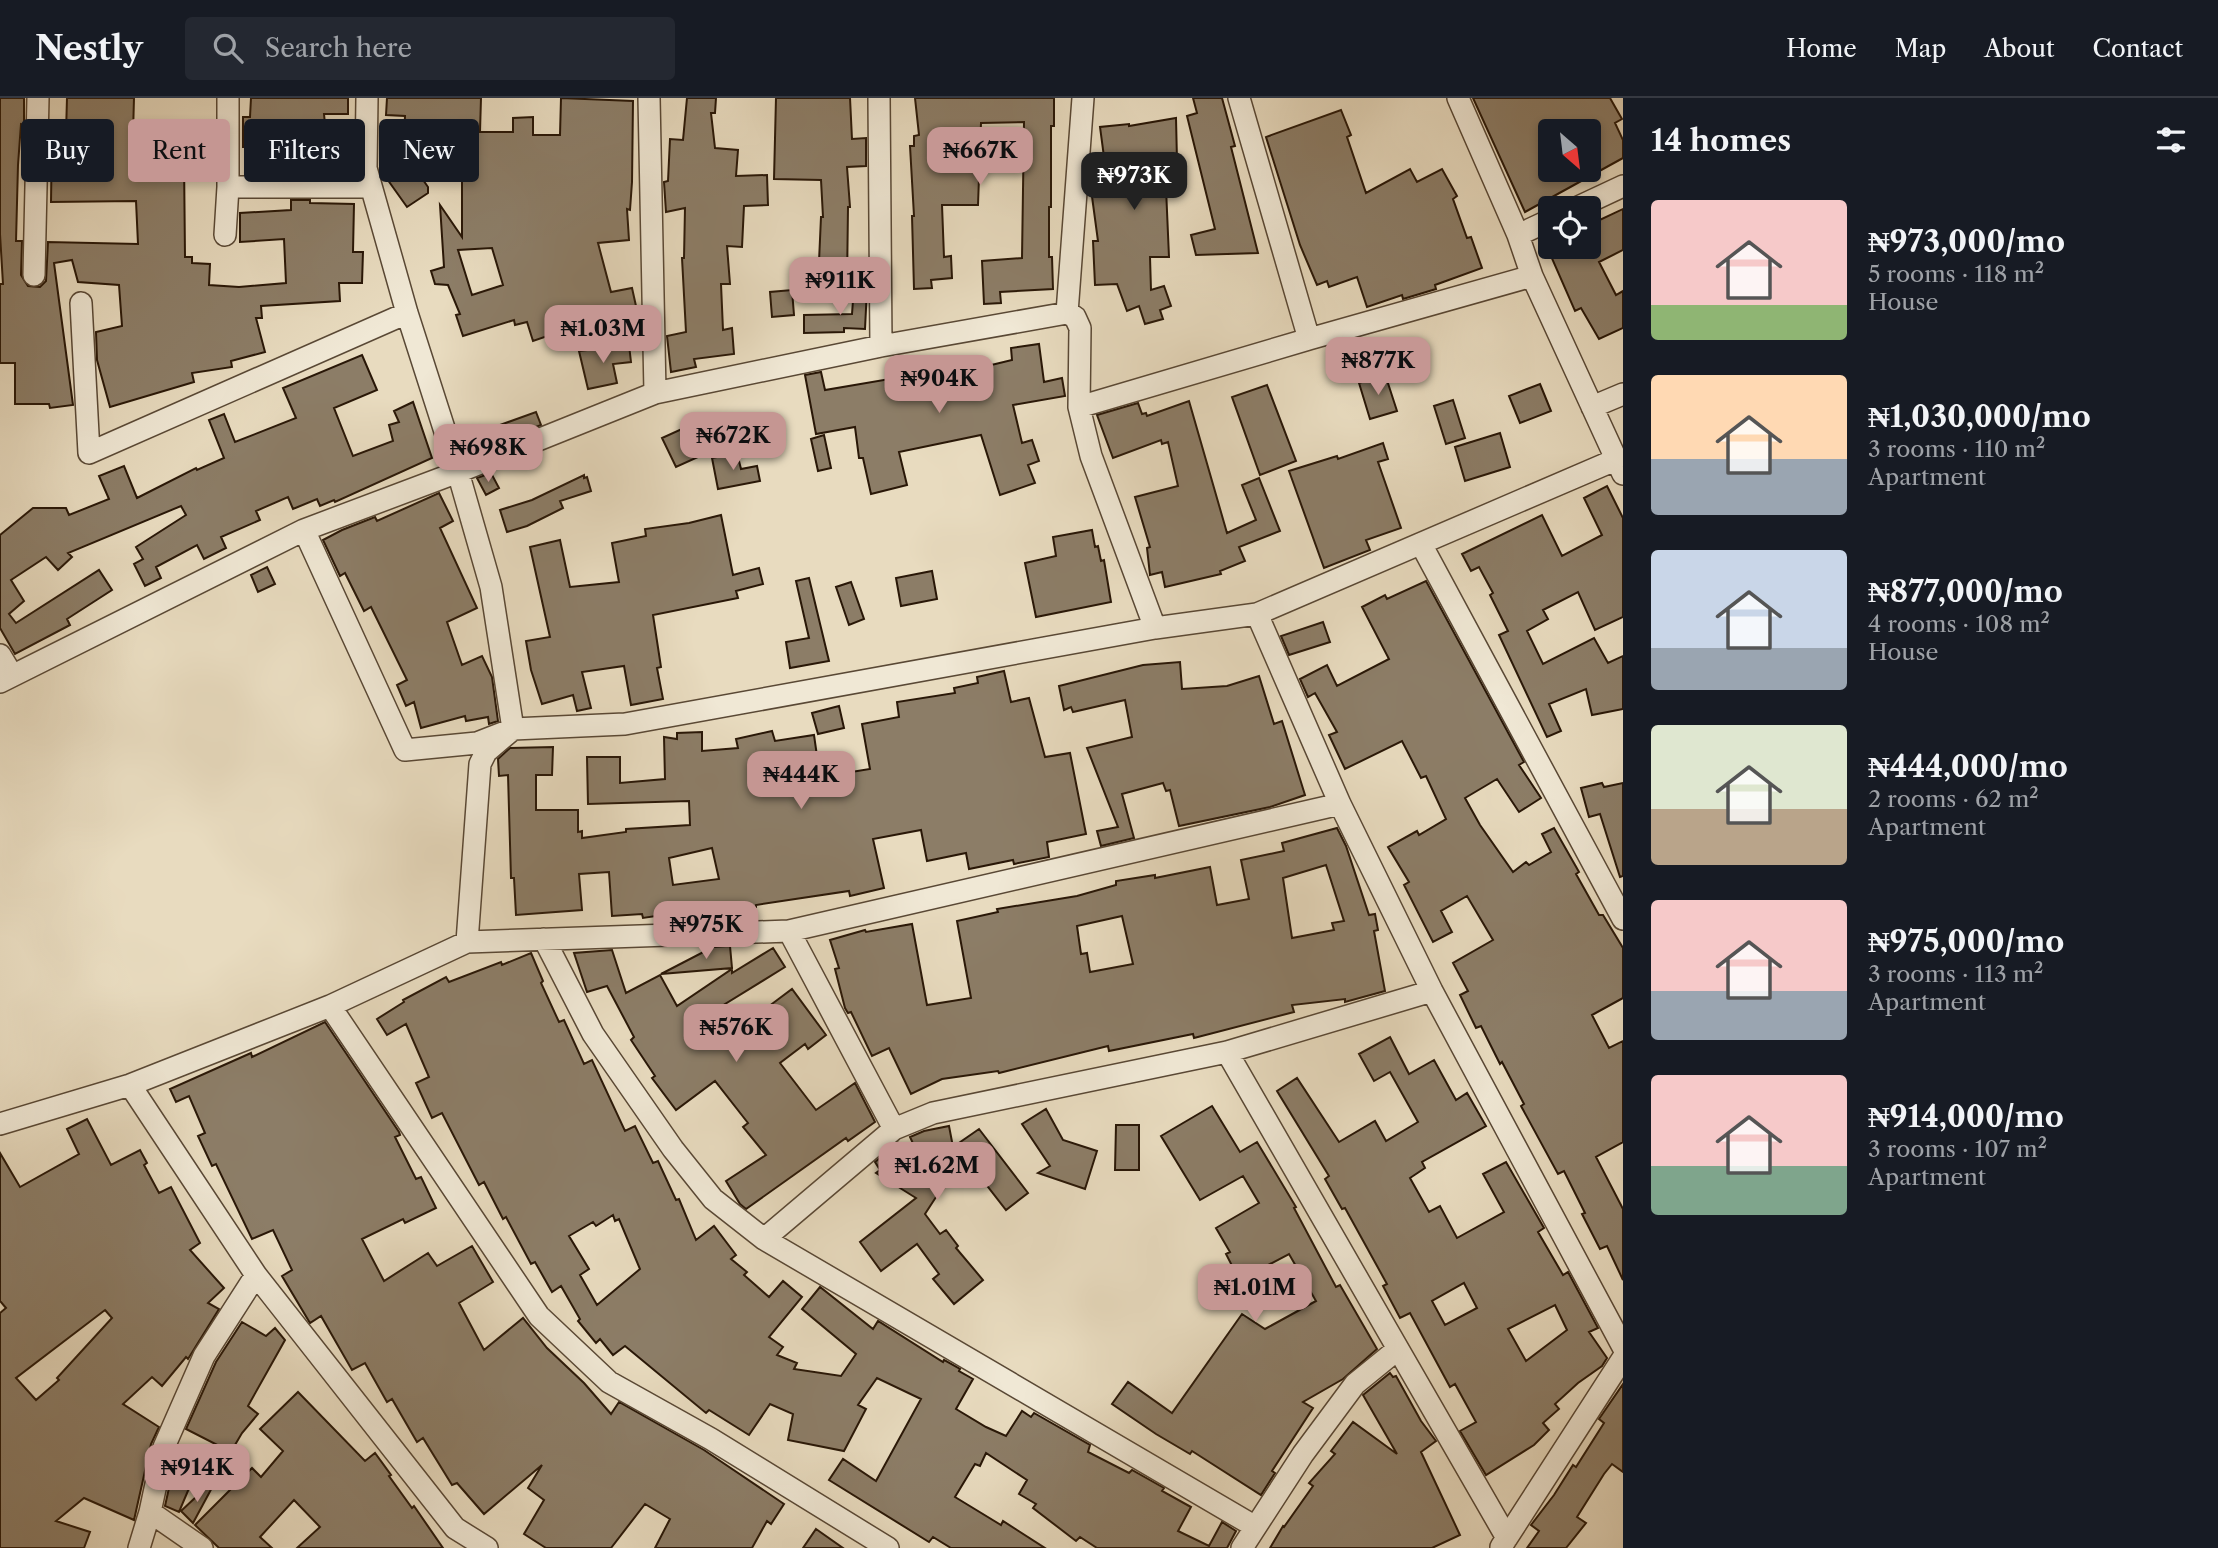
<!DOCTYPE html>
<meta charset="utf-8">
<style>
:root{--surface:#171b24;--page:#242831;--text:#f1f3f6;--muted:#9ea1a6;--line:#363941;--accent:#c59692}
body{margin:0;font-family:"Libre Caslon Text",serif;background:var(--page);color:var(--text);height:100vh;display:flex;flex-direction:column;font-size:26px;white-space:nowrap}
*{box-sizing:border-box;margin:0}
p{font-size:23px;color:var(--muted)}
.icon{flex:none;width:38px;height:38px;fill:none;stroke:currentColor;stroke-width:2;stroke-linecap:round;stroke-linejoin:round}
.map{position:relative;flex:1;overflow:hidden}
.details{display:flex;flex-direction:column;background:var(--surface);width:595px}
.details>*{flex:none}
.top-card{position:absolute;left:21px;top:21px;width:665px;height:63px;display:flex;gap:14px}
.needle{width:46px;rotate:152deg}
.controls{position:absolute;left:1538px;top:21px;display:grid;gap:14px}
.controls a{display:grid;place-items:center;width:63px;height:63px;border-radius:7px;background:var(--surface);box-shadow:0 4px 10px #0003;font-size:35px}
.price{position:absolute;translate:-50% -60px;padding:0 16px;border-radius:14px;background:var(--accent);color:#111;font-size:23px;line-height:46px;filter:drop-shadow(0 2px 4px #0008)}
.price::after{content:'';position:absolute;left:50%;top:42px;width:21px;height:16px;margin-left:-10px;background:inherit;clip-path:polygon(0 0,100% 0,50% 100%)}
.price.on{background:#222;color:#fff}
ul{padding:0;list-style:none}
li{display:flex;align-items:center;gap:21px;height:175px;padding:0 28px}
li span{display:grid;place-items:center;flex:none;width:196px;height:140px;border-radius:7px;color:#555}
li>.icon{margin-inline-start:auto}
span .icon{width:84px;height:84px;fill:#fffc;stroke-width:1}
li b{font-size:30px}
h2{display:flex;justify-content:space-between;align-items:center;height:84px;padding:0 28px;font-size:30px}
.pill{padding:0 24px;border-radius:7px;background:var(--surface);box-shadow:0 4px 10px #0003;font-size:24px;line-height:63px}
.pill.on{background:var(--accent);color:#111}
header{display:flex;align-items:center;gap:42px;box-sizing:border-box;height:98px;padding:0 35px;background:var(--surface);border-bottom:2px solid var(--line)}
header strong{font-size:33px}
nav{display:flex;gap:38px;margin-inline-start:auto;font-size:24px}
.search{width:490px;height:63px;background:var(--page);display:flex;align-items:center;gap:18px;box-sizing:border-box;padding:0 24px;border-radius:7px;color:var(--muted);font-size:26px}
main{display:flex;flex:1;min-height:0}
.map>svg:first-child{display:block}
.building{fill:#8c7d67;stroke:#291707;stroke-width:2;fill-rule:evenodd}
.lines{fill:none;stroke-linecap:round;stroke-linejoin:round}
.street-casing{stroke:#594835;stroke-width:24}
.street{stroke:#f0e8d5;stroke-width:21}
</style>
<header>
<strong>Nestly</strong>
<div class="search"><svg class="icon" aria-label="search" viewBox="0 0 24 24"><circle cx="10" cy="10" r="6"/><path d="M15 15l6 6"/></svg>Search here</div>
<nav><a>Home</a><a>Map</a><a>About</a><a>Contact</a></nav>
</header>
<main>
<div class="map">
<svg width="1623" height="1450" viewBox="0 0 1623 1450">
<rect width="100%" height="100%" fill="#e8dbbf"/>
<filter id="stains"><feTurbulence type="fractalNoise" baseFrequency=".00286" numOctaves="4"/><feColorMatrix values="0 0 0 0 .2 0 0 0 0 .09 0 0 0 0 .02 0 0 0 .5 -.17"/></filter>
<radialGradient id="worn" r=".72"><stop offset=".6" stop-color="#630" stop-opacity="0"/><stop offset="1" stop-color="#630" stop-opacity=".3"/></radialGradient>
<path class="building" d="M0 0H24V27L21 26 18 67 16 143H22L21 177 28 188 40 189 46 183 48 144 138 146 136 103 51 104 52 35H66L67 0H134L133 36 165 33V37L197 33 200 60 184 61 185 159H192V165L210 166 209 187 239 189 286 185 284 141 240 144V115L291 112V102H310V105L354 106 353 154H363L362 185H339L340 203 261 208 262 220H256L265 254 231 263 232 269 192 275 194 284 110 309 97 262 96 234 122 228 119 187 78 184 72 162 54 165 73 307 50 310 49 306H15V265H0V186H3L0 136Z
M251 0H348V16H324L330 75 301 76 299 46H270L268 76 245 74 246 49H243V19H250Z
M387 0H481L480 34H513V20L533 19V37H560L561 0 633 3 632 84 630 112 627 111 629 142 598 145 611 194 632 190 638 217 557 241 556 235 533 243 527 224 515 227 514 222 463 238 456 217 460 216 448 187 435 186 431 173 444 169 440 107 462 139V43H404L405 18 386 17ZM492 150 503 187 472 197 458 152Z
M687 0H716L715 15H711L715 50 738 52 736 78 767 77 768 107 744 108 742 149 727 148 730 186H721L723 232 732 230 734 256 694 261 696 269 671 274 667 238 686 234 682 160H684L685 110 666 114 664 84 668 83 670 41 683 42Z
M776 0H850L852 41 866 40V68L847 69 850 109H848L847 186H818L821 119H823L821 82 774 81Z
M915 0H1054V28H1051V109H1049V159H1052L1053 191 1000 194 1001 205 984 206 982 163 1022 160 1024 24 981 25 978 107H942L944 159 951 158 952 180 931 182 932 190 914 191 912 118H914L910 48H914V38L919 37Z
M1193 0H1222L1235 48 1231 49 1258 155 1196 157 1191 137 1215 131 1187 18 1197 15Z
M1473 0H1610L1622 21 1615 25 1623 42V60L1525 114ZM1550 33H1589V72H1550Z
M1341 12 1351 37 1347 39 1366 95 1410 71 1417 84 1442 71 1457 98 1453 101 1467 140 1471 139 1482 170 1435 187 1436 191 1403 201 1402 197 1367 209 1357 179 1329 189 1327 183 1317 187 1300 147 1266 39Z
M1176 20 1177 63 1165 67 1169 159H1150L1151 192 1164 188 1171 208 1160 212 1163 221 1145 226 1139 208 1127 213 1117 186 1095 187 1093 143H1098L1091 91 1108 89 1100 29 1129 26V28Z
M409 62 428 89V95L407 109 385 78Z
M1623 111V152L1599 164 1616 197 1623 193V230L1599 241 1581 210 1575 213 1547 149H1589V127Z
M854 189 867 190 865 231 844 230V234L804 235V217L852 216Z
M792 192 794 217 772 219 770 194Z
M1039 246 1044 284 1062 280 1065 298 1013 307 1022 345 1032 342 1039 363 1028 367 1035 385 1000 397 981 337 899 354 907 387 871 396 863 360H859L855 329 816 336 805 277 821 274 825 292 890 281 889 275 919 267 921 274 982 264 983 269 1012 262 1011 250Z
M629 247 631 264 613 266 617 285 588 291 579 253Z
M362 257 377 292 334 310 353 358 393 343 389 327 399 324 394 313 413 304 432 360 335 404 334 402 320 408 317 401 293 411 288 399 256 413 260 422 221 439 226 450 204 461 197 447 156 469 161 480 145 488 134 466 143 461 136 449 186 417 181 408 68 455 72 459 58 472 46 459 11 482 24 503 9 516 16 525 99 472 112 492 67 521 70 527 15 556 0 530V437L33 410H66L69 417 109 401 99 378 124 368 137 400 196 370 197 372 224 360 209 322 224 316 235 344 296 320 283 290Z
M1385 276 1397 313 1370 321 1359 285Z
M1540 286 1551 313 1520 325 1509 298Z
M1267 287 1296 363 1260 377 1232 299Z
M1453 302 1465 340 1446 346 1434 308Z
M1189 303 1227 435 1256 422 1242 387 1259 380 1280 433 1239 449 1245 463 1220 473 1221 476 1165 489 1162 474 1150 477 1147 450 1150 449 1135 399 1178 388 1168 344 1162 346 1161 342 1113 360 1097 317 1138 305 1142 316 1146 315 1147 318Z
M536 314 541 327 466 357 461 341Z
M695 325 709 354 676 369 662 340Z
M1500 335 1510 369 1465 383 1455 349Z
M824 337 831 370 818 373 811 341Z
M1383 345 1388 361 1378 364 1401 430 1366 442 1370 452 1324 470 1289 373 1337 358 1338 361Z
M737 355 741 371 757 368 760 383 718 391 712 360Z
M491 375 499 390 486 397 477 380Z
M584 377V380L587 379 591 393 560 403 563 410 527 428 507 434 500 412 532 402Z
M1607 388 1623 420V519L1595 532 1578 494 1543 512 1548 521 1527 533 1543 566 1594 540 1608 565 1623 558V611L1592 617 1586 591 1549 606 1561 633 1547 639 1499 537 1508 533 1490 497 1493 495 1479 469 1471 473 1462 456 1542 417 1562 458 1602 437 1584 400Z
M439 395 453 423 440 430 477 510 447 524 462 567 482 558 492 579 498 623 489 626 488 619 466 623 465 618 421 630 414 604 406 608 397 587 407 582 371 509 364 513 345 475 340 478 323 442 342 432 375 419 377 423Z
M721 417 733 477 759 470 763 486 736 493 738 500 653 517 661 569 657 570 663 601 631 607 624 568 582 574 591 610 577 613 573 597 542 606 531 572 526 543 550 539 530 449 560 442 570 489 619 484 612 445 646 438 645 431 689 425Z
M1092 432 1095 449 1098 448 1101 463 1104 462 1111 504 1036 519 1025 465 1056 458 1053 439Z
M267 469 275 486 258 494 251 477Z
M932 473 937 501 901 508 896 480Z
M809 480 829 563 790 570 786 544 809 540 796 483Z
M1426 483 1524 664 1519 667 1541 700 1519 714 1497 681 1465 700 1480 727 1513 774 1526 764 1529 767 1551 754 1542 736 1554 730 1579 774 1576 776 1599 817H1603L1623 850V900L1592 917 1609 950 1623 943V1044L1596 1059 1623 1111V1182L1607 1148 1600 1151 1582 1116 1585 1115 1564 1073 1558 1076 1521 1008 1524 1006 1502 964 1500 966 1481 928 1476 930 1460 897 1468 893 1453 865 1493 842 1467 798 1441 813 1452 834 1433 844 1404 787 1409 784 1388 749 1417 733 1419 737 1446 721 1426 678 1421 680 1402 643 1345 671 1329 637 1337 634 1315 595 1308 599 1300 581 1327 567 1337 588 1389 561 1362 509 1385 497 1387 501Z
M851 484 864 521 849 527 836 489Z
M1323 524 1330 544 1289 557 1281 538Z
M1180 564 1182 591 1227 588 1259 578 1274 626 1282 623 1305 697 1270 709 1179 728 1170 692 1166 693 1163 685 1122 696 1134 740 1101 748 1097 733 1118 729 1087 650 1132 639 1125 602 1073 614 1071 609 1064 612 1059 588 1143 567Z
M1004 573 1011 604 1029 600 1045 659 1070 655 1086 736 1047 744 1049 759 1014 766 1013 762 969 771 966 755 927 763 921 732 873 741 884 790 850 798 849 793 756 807V809L683 817V814L643 820 642 816 612 818 609 774 579 776 582 812 516 817 514 780H511L508 677 499 678 498 661 510 650 553 649 552 677H536V712H578V734L582 733V740L626 734V731L690 727 689 703 588 706 587 659H620V685L665 681 664 639 677 641V635L702 634V653L738 650 736 641 772 633 775 643 814 637 820 679 870 671 862 626 899 619 897 604 955 595 954 590 978 585 977 579ZM712 750 719 781 673 787 669 760Z
M839 608 844 630 818 636 812 615Z
M1602 685 1604 689 1623 685V778L1620 779 1600 716 1589 719 1581 690Z
M1337 730 1346 748 1369 817 1375 816 1378 832 1374 833 1385 893 1345 904V901L1292 907 1294 914 1194 940 1193 936 1109 953 1108 948 999 975 998 973 942 981 911 996 889 950 872 958 851 914 848 915 845 910 835 871 839 870 830 842 865 832 866 834 912 826 927 907 971 900 957 823 998 814 997 811 1077 798 1116 787V783L1155 777V780L1210 769 1217 807 1249 801 1241 762 1284 753 1282 745ZM1326 767 1344 823 1332 825 1334 832 1292 840 1283 780ZM1122 818 1133 866 1090 874 1087 855 1081 856 1077 828Z
M730 848 732 870 661 876 713 849Z
M773 850 785 869 717 911 733 935 792 891 826 937 808 951 805 946 780 965 816 1012 855 985 875 1024 848 1043 846 1040 746 1111 740 1106 726 1083 766 1057 743 1029 748 1025 715 983 676 1012 652 980 655 978 631 942 634 939 607 888 587 894 574 855 612 852 626 895 660 877 677 908 732 871V875Z
M531 855 543 883 541 885 559 924 564 922 584 966 592 962 625 1033 635 1028 653 1065 658 1063 676 1102 679 1101 696 1142 714 1128 736 1157 731 1161 747 1174 744 1177 769 1199 783 1183 802 1199 769 1239 783 1249 777 1257 797 1265 794 1271 841 1278 856 1256 802 1211 820 1189 873 1231 878 1223 943 1264 944 1262 960 1271 959 1273 973 1281 956 1311 986 1329 1006 1338 1022 1313 1031 1319 1034 1315 1090 1347 1088 1354 1129 1375 1132 1372 1164 1390 1162 1393 1191 1409 1178 1433 1209 1448 1222 1424 1236 1433 1227 1450H1097L1080 1439 1076 1443 1033 1410 1036 1406 1019 1396 1027 1382 986 1355 980 1368 975 1366 955 1399 1001 1427 1003 1423 1045 1450H951L933 1439 929 1444 829 1382 843 1361 876 1383 921 1301 877 1280 858 1307 866 1311 844 1353 788 1342 793 1316 770 1306 749 1337 709 1312 706 1315 625 1248 613 1257 600 1241 596 1245 578 1223 580 1221 561 1188 552 1194 535 1164 531 1166 506 1119 503 1121 484 1084 479 1087 442 1015 432 1020 416 985 429 979 406 926 387 937 377 921 404 904 403 902 446 879 449 884 501 864 502 867ZM613 1117 615 1123 619 1121 640 1171 597 1207 580 1177 589 1171 569 1138 593 1124 596 1128Z
M325 924 399 1034 400 1037 395 1039 416 1081 421 1079 436 1110 405 1125 403 1121 362 1141 384 1183 428 1155 437 1168 472 1148 493 1184 459 1205 484 1252 523 1220 547 1250 584 1285 611 1316 619 1304 704 1352 784 1406 771 1426 767 1423 752 1450H655L670 1421 645 1406 611 1450H546L524 1436 544 1402 528 1390 542 1367 484 1416 457 1385 452 1387 423 1340 417 1344 392 1301 387 1304 365 1265 352 1272 321 1218 310 1225 282 1178 292 1172 273 1132 252 1141 216 1066 212 1068 198 1038 205 1035 189 998 176 1004 170 991 251 955 252 959Z
M1390 939 1409 976 1434 962 1456 1002 1467 995 1486 1028 1422 1064 1425 1070 1410 1080 1429 1114 1440 1108 1457 1140 1504 1114 1483 1076 1506 1064 1544 1130 1538 1134 1563 1177 1568 1174 1598 1230 1589 1234 1607 1260 1602 1268 1578 1285 1555 1306 1559 1311 1543 1325 1549 1332 1534 1347 1486 1377 1460 1333 1476 1324 1455 1286 1450 1289 1410 1215 1400 1220 1383 1188 1387 1186 1345 1110 1342 1111 1325 1081 1329 1078 1277 993 1297 980 1339 1044 1375 1023 1386 1043 1418 1024 1390 974 1374 983 1359 956ZM1464 1185 1477 1210 1445 1227 1432 1203ZM1555 1207 1567 1232 1526 1263 1508 1231Z
M1212 1008 1240 1054 1257 1044 1296 1109 1294 1110 1336 1189 1340 1187 1377 1251 1343 1281 1303 1304 1313 1310 1272 1373 1275 1375 1261 1397 1192 1353 1190 1356 1156 1336 1112 1306 1128 1284 1172 1315 1242 1216 1265 1231 1316 1203 1289 1156 1253 1175 1259 1186 1245 1193 1226 1156 1230 1154 1216 1130 1259 1105 1243 1078 1200 1102 1161 1038Z
M1046 1011 1063 1042 1097 1053 1085 1091 1038 1075 1050 1068 1022 1026Z
M87 1021 111 1067 140 1052 147 1065 144 1067 159 1095 171 1089 200 1145 190 1152 224 1190 208 1205 219 1211 188 1261 186 1259 162 1288 152 1279 123 1306 159 1329 151 1346 134 1422 84 1400 56 1423 90 1434 84 1450H0V1215L6 1210 0 1203V1055L20 1089 79 1056 67 1031ZM105 1212 112 1220 57 1280 59 1282 36 1302 16 1280Z
M1116 1027H1139V1072H1115Z
M949 1028 953 1049 979 1031 1028 1095 1006 1112 974 1071 966 1077 961 1071 936 1099 925 1116 940 1136 946 1132 958 1148 956 1150 983 1182 954 1206 933 1181 939 1176 917 1146 881 1173 860 1144 916 1100 876 1075 880 1072 875 1064 898 1045 909 1059 917 1054 910 1039 924 1033Z
M242 1224 266 1238 275 1230 285 1242 248 1308 258 1316 242 1335 232 1352H227L186 1331 216 1264Z
M1390 1275 1393 1279 1396 1278 1421 1323 1436 1343 1421 1354 1460 1437 1432 1450H1270L1283 1428 1284 1429 1313 1388 1309 1385 1335 1356 1331 1353 1353 1324 1397 1356 1363 1297Z
M1623 1286V1374L1612 1366 1604 1376 1577 1419 1586 1425 1566 1450H1527L1539 1433 1531 1427 1554 1397 1573 1367 1576 1369 1604 1325 1599 1321Z
M298 1294 365 1363 375 1355 391 1377 389 1378 412 1410 414 1408 443 1450H297L320 1429 294 1402 260 1439 272 1450H219L195 1427 252 1370 261 1379 283 1353 260 1331Z
M171 1381 190 1388 179 1414 165 1408Z
M212 1384 214 1386 193 1425 181 1413Z
M816 1431 843 1450H803Z"/>
<g class="lines">
<g class="street-casing">
<path id="street" d="M649 0 655 295
M879 0 881 248
M1458 0 1518 137 1532 178 1623 376
M228 89H370
M1576 110 1623 88
M225 137 228 89V0
M1518 137 1550 122
M34 177 38 0
M81 205 89 355 407 215
M1067 215 1083 0
M1309 241 1532 178
M1079 309 1309 241 1239 0
M1592 309 1623 296
M304 432 405 652 477 645 513 631 491 489 458 374 407 215 366 70 367 0
M1421 446 1623 821
M1257 516 1340 706 1432 893 1623 1249
M0 557 12 577
M0 584 304 432 458 374 655 295 881 248 1067 215 1075 219 1080 230 1079 309 1091 358 1155 530
M789 833 894 1031
M544 841 593 936 673 1051 713 1101 764 1141 1254 1428
M467 844 480 666 486 654 513 631 625 626 1155 530 1257 516 1615 362
M330 908 539 1218 609 1284 711 1341 888 1450
M1227 954 1507 1440
M130 987 256 1177 455 1430 487 1450
M0 1026 130 987 330 908 467 844 789 833 1340 706
M764 1141 894 1031 933 1015 1227 954 1432 893
M150 1414 202 1450
M1501 1449 1623 1260
M139 1450 150 1414 164 1349 204 1258 256 1177
M1242 1450 1303 1356 1355 1286 1398 1251"/>
</g>
<use href="#street" class="street"/>
</g>
<rect width="100%" height="100%" filter="url(#stains)"/>
<rect width="100%" height="100%" fill="url(#worn)"/>
</svg>
<div class="controls">
<a><svg class="needle" viewBox="-14 -14 28 28"><path d="M0-13l5 13h-10z" fill="#e53935"/><path d="M0 13l5-13h-10z" fill="#9ea1a6"/></svg></a>
<a><svg class="icon" aria-label="locate" viewBox="0 0 24 24"><circle cx="12" cy="12" r="6"/><path d="M12 2v4M12 18v4M2 12h4M18 12h4"/></svg></a>
</div>
<b class="price" style="left:980px;top:89px">₦667K</b>
<b class="price on" style="left:1134px;top:114px">₦973K</b>
<b class="price" style="left:840px;top:219px">₦911K</b>
<b class="price" style="left:603px;top:267px">₦1.03M</b>
<b class="price" style="left:1378px;top:299px">₦877K</b>
<b class="price" style="left:939px;top:317px">₦904K</b>
<b class="price" style="left:733px;top:374px">₦672K</b>
<b class="price" style="left:488px;top:386px">₦698K</b>
<b class="price" style="left:801px;top:713px">₦444K</b>
<b class="price" style="left:706px;top:863px">₦975K</b>
<b class="price" style="left:736px;top:966px">₦576K</b>
<b class="price" style="left:937px;top:1104px">₦1.62M</b>
<b class="price" style="left:1255px;top:1226px">₦1.01M</b>
<b class="price" style="left:197px;top:1406px">₦914K</b>
<div class="top-card">
<a class="pill">Buy</a>
<a class="pill on">Rent</a>
<a class="pill">Filters</a>
<a class="pill">New</a>
</div>
</div>
<section class="details">
<h2>14 homes<svg class="icon" aria-label="filters" viewBox="0 0 24 24"><path d="M4 7h16M4 17h16"/><circle cx="9" cy="7" r="2"/><circle cx="15" cy="17" r="2"/></svg></h2>
<ul>
<li><span style="background:linear-gradient(#f6c9c9 75%,#8fb573 0)"><svg class="icon" aria-label="home" viewBox="0 0 24 24"><path d="M3 11l9-7 9 7M6 9v11h12V9"/></svg></span><div><b>₦973,000/mo</b><p>5 rooms · 118 m²</p><p>House</p></div></li>
<li><span style="background:linear-gradient(#ffd9b3 60%,#9aa5b1 0)"><svg class="icon" aria-label="home" viewBox="0 0 24 24"><path d="M3 11l9-7 9 7M6 9v11h12V9"/></svg></span><div><b>₦1,030,000/mo</b><p>3 rooms · 110 m²</p><p>Apartment</p></div></li>
<li><span style="background:linear-gradient(#c9d6e8 70%,#9aa5b1 0)"><svg class="icon" aria-label="home" viewBox="0 0 24 24"><path d="M3 11l9-7 9 7M6 9v11h12V9"/></svg></span><div><b>₦877,000/mo</b><p>4 rooms · 108 m²</p><p>House</p></div></li>
<li><span style="background:linear-gradient(#dfe7d0 60%,#b9a48a 0)"><svg class="icon" aria-label="home" viewBox="0 0 24 24"><path d="M3 11l9-7 9 7M6 9v11h12V9"/></svg></span><div><b>₦444,000/mo</b><p>2 rooms · 62 m²</p><p>Apartment</p></div></li>
<li><span style="background:linear-gradient(#f6c9c9 65%,#9aa5b1 0)"><svg class="icon" aria-label="home" viewBox="0 0 24 24"><path d="M3 11l9-7 9 7M6 9v11h12V9"/></svg></span><div><b>₦975,000/mo</b><p>3 rooms · 113 m²</p><p>Apartment</p></div></li>
<li><span style="background:linear-gradient(#f6c9c9 65%,#7fa58c 0)"><svg class="icon" aria-label="home" viewBox="0 0 24 24"><path d="M3 11l9-7 9 7M6 9v11h12V9"/></svg></span><div><b>₦914,000/mo</b><p>3 rooms · 107 m²</p><p>Apartment</p></div></li>
</ul>
</section>
</main>
